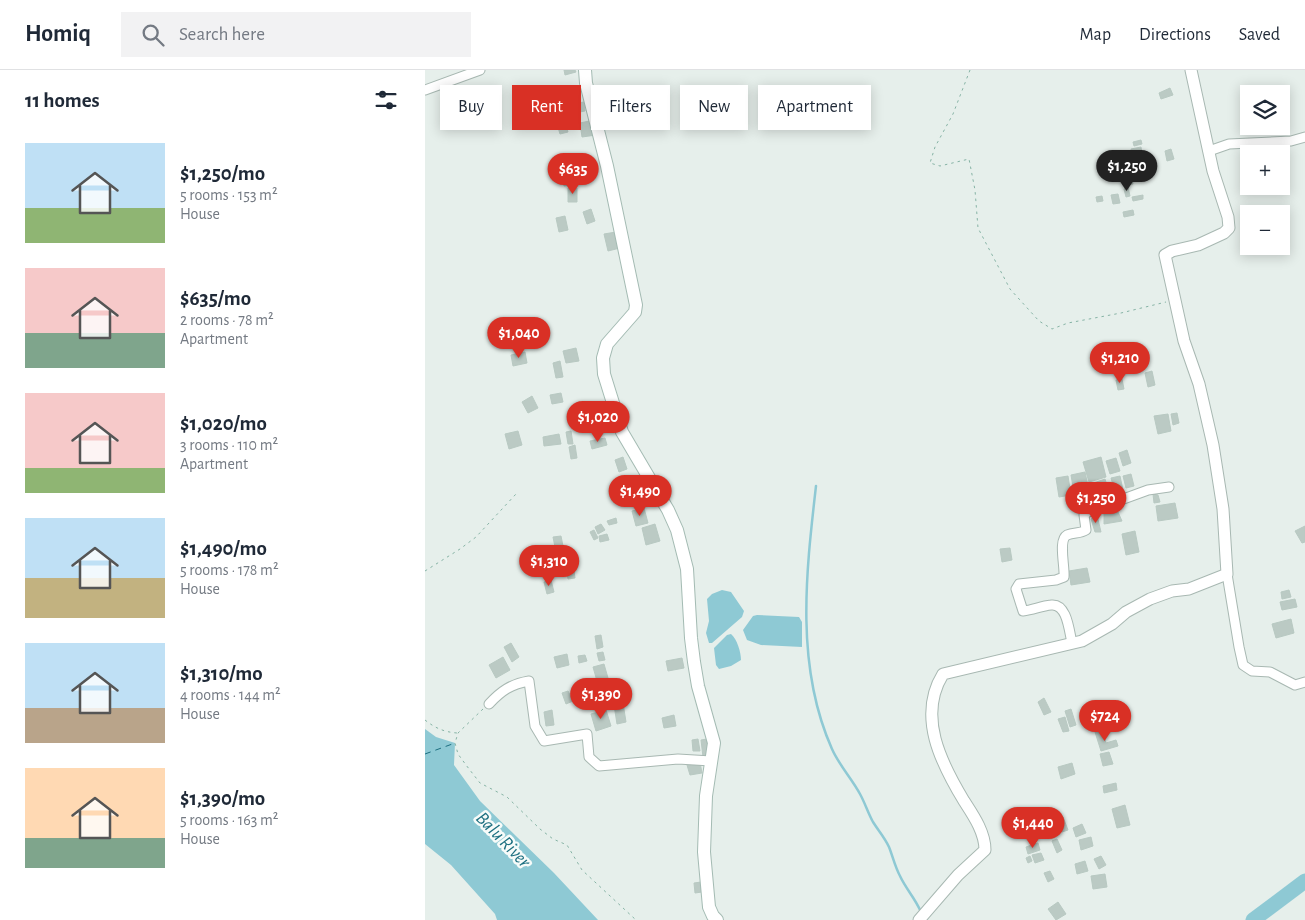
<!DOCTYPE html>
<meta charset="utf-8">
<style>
:root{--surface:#fff;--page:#f2f2f3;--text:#1f2937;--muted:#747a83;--line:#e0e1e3;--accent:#d93025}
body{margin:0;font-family:"Alegreya Sans",sans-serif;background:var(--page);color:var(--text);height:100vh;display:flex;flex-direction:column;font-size:19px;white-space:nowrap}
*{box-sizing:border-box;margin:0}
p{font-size:16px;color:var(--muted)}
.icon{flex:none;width:28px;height:28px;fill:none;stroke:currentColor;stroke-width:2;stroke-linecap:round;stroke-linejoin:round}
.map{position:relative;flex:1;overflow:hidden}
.drawer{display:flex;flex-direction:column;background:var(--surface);width:425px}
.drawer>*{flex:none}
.guide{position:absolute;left:15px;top:15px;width:475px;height:45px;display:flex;gap:10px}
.controls{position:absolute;left:815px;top:15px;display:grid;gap:10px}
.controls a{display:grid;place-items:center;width:50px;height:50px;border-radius:0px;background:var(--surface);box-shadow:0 2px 12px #0003;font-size:25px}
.price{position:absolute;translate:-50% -42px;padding:0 11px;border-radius:18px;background:var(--accent);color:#fff;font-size:16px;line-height:32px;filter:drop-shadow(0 1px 2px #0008)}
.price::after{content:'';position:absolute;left:50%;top:30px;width:15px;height:11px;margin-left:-8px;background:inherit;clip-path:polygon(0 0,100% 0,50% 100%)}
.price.current{background:#222;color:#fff}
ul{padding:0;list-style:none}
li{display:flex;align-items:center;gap:15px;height:125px;padding:0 25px}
li span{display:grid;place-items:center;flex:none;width:140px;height:100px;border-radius:0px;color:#555}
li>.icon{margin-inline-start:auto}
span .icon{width:60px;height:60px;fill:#fffc;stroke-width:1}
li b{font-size:21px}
h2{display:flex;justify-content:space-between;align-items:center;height:60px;padding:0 25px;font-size:21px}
.tag{padding:0 18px;border-radius:0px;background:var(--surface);box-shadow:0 2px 12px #0003;font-size:18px;line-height:45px}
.tag.current{background:var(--accent);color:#fff}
header{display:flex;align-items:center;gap:30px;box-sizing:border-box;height:70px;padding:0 25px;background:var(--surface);border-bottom:1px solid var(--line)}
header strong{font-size:24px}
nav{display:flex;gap:28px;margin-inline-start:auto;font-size:18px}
.search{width:350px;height:45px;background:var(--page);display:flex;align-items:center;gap:12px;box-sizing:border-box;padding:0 18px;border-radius:0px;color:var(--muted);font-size:19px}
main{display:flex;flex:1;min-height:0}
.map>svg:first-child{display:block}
.water{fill:#8ec9d4}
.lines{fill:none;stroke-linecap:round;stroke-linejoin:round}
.stream{stroke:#8ec9d4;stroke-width:2.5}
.river{stroke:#8ec9d4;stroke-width:15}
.ferry{stroke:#1c6f80;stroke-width:1;stroke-dasharray:6 5;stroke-linecap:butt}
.building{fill:#bbcac4;stroke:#b8c9c2}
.minor-casing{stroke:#a8b8b2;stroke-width:11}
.tertiary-casing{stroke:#a8b8b2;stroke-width:13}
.secondary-casing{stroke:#a4bbb3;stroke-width:14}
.path{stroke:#86b3a5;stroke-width:1;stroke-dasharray:2.5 4;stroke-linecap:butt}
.minor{stroke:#fff;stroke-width:9}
.tertiary{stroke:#fff;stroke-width:11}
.secondary{stroke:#fff;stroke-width:12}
.labels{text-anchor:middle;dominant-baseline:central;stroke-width:5;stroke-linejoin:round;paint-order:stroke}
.water-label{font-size:19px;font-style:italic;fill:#1c6f80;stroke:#f7fbf9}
</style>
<header>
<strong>Homiq</strong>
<div class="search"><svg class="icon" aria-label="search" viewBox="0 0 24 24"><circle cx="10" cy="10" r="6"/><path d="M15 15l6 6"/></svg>Search here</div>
<nav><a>Map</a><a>Directions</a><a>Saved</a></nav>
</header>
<main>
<section class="drawer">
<h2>11 homes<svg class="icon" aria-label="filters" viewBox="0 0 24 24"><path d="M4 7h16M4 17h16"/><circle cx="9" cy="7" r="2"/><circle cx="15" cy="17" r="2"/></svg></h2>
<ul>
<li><span style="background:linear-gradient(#bfe0f5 65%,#8fb573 0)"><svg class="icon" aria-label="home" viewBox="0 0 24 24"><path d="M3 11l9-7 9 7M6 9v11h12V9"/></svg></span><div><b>$1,250/mo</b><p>5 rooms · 153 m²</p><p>House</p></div></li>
<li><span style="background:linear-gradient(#f6c9c9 65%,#7fa58c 0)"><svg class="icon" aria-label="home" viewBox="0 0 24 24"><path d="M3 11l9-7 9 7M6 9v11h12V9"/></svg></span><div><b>$635/mo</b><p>2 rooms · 78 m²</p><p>Apartment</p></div></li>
<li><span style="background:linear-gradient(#f6c9c9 75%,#8fb573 0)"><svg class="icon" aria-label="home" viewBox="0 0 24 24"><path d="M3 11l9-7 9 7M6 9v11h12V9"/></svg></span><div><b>$1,020/mo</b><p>3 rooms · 110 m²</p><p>Apartment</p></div></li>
<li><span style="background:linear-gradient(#bfe0f5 60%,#c2b280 0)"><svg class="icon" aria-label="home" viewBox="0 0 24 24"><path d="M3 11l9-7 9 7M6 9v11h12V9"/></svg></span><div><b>$1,490/mo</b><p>5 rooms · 178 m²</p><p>House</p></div></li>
<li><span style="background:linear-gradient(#bfe0f5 65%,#b9a48a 0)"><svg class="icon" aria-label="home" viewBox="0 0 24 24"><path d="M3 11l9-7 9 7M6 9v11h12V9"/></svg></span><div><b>$1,310/mo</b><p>4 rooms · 144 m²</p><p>House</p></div></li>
<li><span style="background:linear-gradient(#ffd9b3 70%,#7fa58c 0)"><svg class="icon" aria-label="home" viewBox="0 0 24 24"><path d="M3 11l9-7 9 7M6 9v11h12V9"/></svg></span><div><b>$1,390/mo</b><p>5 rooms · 163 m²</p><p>House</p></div></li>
</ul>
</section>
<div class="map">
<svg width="880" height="850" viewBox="0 0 880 850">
<rect width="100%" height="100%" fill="#e6efeb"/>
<path class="water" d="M297 520 306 522 319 541 317 547 287 573H284L281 563 284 551 282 529 287 524Z
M332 545 374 547 377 552V577L336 575 322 570 318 560 328 546Z
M306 564C312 569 316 582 316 590L306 596 294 599 291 595 289 578 302 565Z
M0 659 11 667 30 673 29 695 55 731 129 803 173 850H72L70 844 26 795 0 774Z"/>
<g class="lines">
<path class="stream" d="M391 416C381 503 370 596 407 679 414 695 427 709 435 724 440 733 443 743 448 752 453 760 460 768 464 777 468 787 470 797 475 806 481 819 490 828 496 842"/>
<path class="river" d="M828 850 880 811"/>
<path class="ferry" d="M0 684 30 673"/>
</g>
<path class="building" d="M139 0H150L151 2 140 5Z
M745 18 748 25 736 29 734 23Z
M122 31 125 42 116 43 114 33Z
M159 32 160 41 149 43 147 34Z
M113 36 115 44 111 45 109 37Z
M169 50 171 65 157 67 155 53Z
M140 52 143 62 135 64 132 54Z
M716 70 717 74 709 76 708 72Z
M716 77 717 84 707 87 706 79Z
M746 79 749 89 742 91 740 81Z
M701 83 703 92 698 93 696 84Z
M705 100 708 114 702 115 699 101Z
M694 101 695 109 687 111 685 103Z
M157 106 158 113 139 116 138 108Z
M703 117 705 126 701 127 699 119Z
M143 118H152V132H143Z
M693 124 695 133 688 134 686 125Z
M718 125V129L708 131 707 127Z
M677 126 678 131 672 132 671 127Z
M166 139 170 151 162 154 158 142Z
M708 140 709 145 699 147 698 142Z
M140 146 143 160 134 162 131 148Z
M191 162 195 178 183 181 179 164Z
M89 255 97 268 85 276 77 263Z
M151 278 154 291 141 293 138 281Z
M100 282 102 293 88 296 86 285Z
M135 291 138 307 131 308 128 293Z
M727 301 730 315 723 317 720 303Z
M697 309 699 319 693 320 691 310Z
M136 323 138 332 127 334 125 325Z
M107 326 113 338 103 343 97 332Z
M165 333 168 349 152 352 150 335Z
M752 343 754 353 748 355 746 344Z
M743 344 746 361 733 364 729 346Z
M93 361 97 375 84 379 80 364Z
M146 361 148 374H143L141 362Z
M134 364 136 374 119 376 118 367Z
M180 368 182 375 167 379 165 371Z
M150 375 152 388 146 389 144 377Z
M702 380 706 393 698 396 694 383Z
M198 387 202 399 194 402 190 390Z
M676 387 681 407 664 412 658 392Z
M691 388 695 401 685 404 681 391Z
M660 402 664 420 649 423 646 405Z
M706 404 709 416 701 418 698 406Z
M643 406 646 425 634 427 631 408Z
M695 406 698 420 690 422 686 408Z
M680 409 685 425 671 429 666 414Z
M665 423 668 436 652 440 649 427Z
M728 424 733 425 735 432 729 433Z
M750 433 753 448 733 451 731 436Z
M219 438 223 453 211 456 207 441Z
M693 442 697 451 679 454V443Z
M672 445 676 462H670L666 449Z
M191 448 192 453 184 455 182 451Z
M176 454 180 460 173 464 170 457Z
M230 454 235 471 221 475 217 458Z
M880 456V472L877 473 870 461Z
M169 460 173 468 169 470 165 462Z
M710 461 714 482 701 485 697 464Z
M182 464 184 470 175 472 174 466Z
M136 466 139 481 131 482 128 467Z
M585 478 587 490 577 492 575 479Z
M148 493 150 508 143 509 141 494Z
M662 498 665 512 646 515 644 501Z
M126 510 129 522 122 524 119 512Z
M864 520 866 527 857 529 856 522Z
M870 529 872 537 857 540 855 532Z
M866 549 869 563 851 568 847 554Z
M176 565 178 577 172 579 170 566Z
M86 573 94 587 87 592 79 577Z
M178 582 180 590 174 591 172 583Z
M142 584 144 595 132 598 129 587Z
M160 585 162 591 154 593 153 586Z
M78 587 85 600 71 608 64 595Z
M257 588 259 598 243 601 241 591Z
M179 594 183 608 172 611 168 597Z
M143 621 148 631 141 634 137 623Z
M619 628 626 642 619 645 613 632Z
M198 633 201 652 192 654 189 635Z
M662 635 664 644 659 646 657 637Z
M646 639 651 655 645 657 640 641Z
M127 640 129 655 121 656 119 642Z
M181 640 186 656 171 661 166 644Z
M249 645 251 656 239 658 237 648Z
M640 647 644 661 638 662 633 649Z
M677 660 681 673 691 670 693 676 676 681 670 662Z
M273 669 275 681H268L267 670Z
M282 669 284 686 278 687 276 670Z
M684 682 688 694 678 696 675 684Z
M275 692 277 703 265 705 262 695Z
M647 693 650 704 636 709 633 697Z
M691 713 692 720 679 723 678 716Z
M700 735 705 755 692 758 687 739Z
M638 747 643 760 637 762 632 749Z
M657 754 661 763 651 767 648 758Z
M609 761 612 771 606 773 603 763Z
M666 767 668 776 656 780 654 770Z
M632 769 637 780 632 783 627 771Z
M613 773 615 780 603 784 601 777Z
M616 783 619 790 610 793 607 785Z
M605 786 607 791 603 793 601 788Z
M676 786 681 795 674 799 669 789Z
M660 791 663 801 652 804 650 794Z
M625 801 629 809 623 812 619 803Z
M680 804 682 817 668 819 666 806Z
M276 812 277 822 270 823 269 813Z
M633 832 641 844 631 850 623 839Z"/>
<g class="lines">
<g class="minor-casing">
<path id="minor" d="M0 20 55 0
M784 81 804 74 866 71 880 67
M802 504 814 577 818 595 827 601 845 602 870 615 880 612
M647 573C644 560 642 533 626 535 616 536 608 540 598 541L591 519 594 514 631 510 639 507C640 496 633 470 642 465 649 462 655 464 661 460L659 445 663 442 723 420 744 417
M64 634C76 621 86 614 104 611L110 656 119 671 162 664 164 687 174 696 253 689 286 691"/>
</g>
<g class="tertiary-casing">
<path id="tertiary" d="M494 850 533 805 560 780C560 762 548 745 539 731 516 693 492 646 518 604L657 571 687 554 701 542 725 529 747 521 764 519 802 504 798 439 788 375 774 314 759 271 740 185 747 181 773 175 799 163 804 158 803 147 788 101 766 0"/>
</g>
<g class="secondary-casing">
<path id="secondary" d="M160 0 161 13 182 96 211 235 210 242 182 274 178 288 179 304 197 362 243 440 252 460 262 499 266 568 269 592 273 616 289 673 281 726 279 782 284 837 288 846 292 850"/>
</g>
<path class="path" d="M545 0 528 44 510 77 505 93 515 96 544 89 550 120 553 158 585 219 614 251 627 259 643 253 696 243 741 232
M0 501 35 479 51 467 91 424
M58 639 33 663 30 673 33 684 41 695 55 713 82 727 115 759 128 769 142 775 157 800 211 850
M0 650C10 658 19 662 32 663"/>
<use href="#minor" class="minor"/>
<use href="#tertiary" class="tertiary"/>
<use href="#secondary" class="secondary"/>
</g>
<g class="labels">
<g class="water-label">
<text transform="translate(78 770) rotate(46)">Balu River</text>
</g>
</g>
</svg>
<div class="controls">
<a><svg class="icon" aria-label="layers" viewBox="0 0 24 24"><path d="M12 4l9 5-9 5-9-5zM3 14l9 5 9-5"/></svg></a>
<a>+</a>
<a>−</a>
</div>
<b class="price current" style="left:702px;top:122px">$1,250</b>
<b class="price" style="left:148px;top:125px">$635</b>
<b class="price" style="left:94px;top:289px">$1,040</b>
<b class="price" style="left:695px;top:314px">$1,210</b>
<b class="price" style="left:173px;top:373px">$1,020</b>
<b class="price" style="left:215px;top:447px">$1,490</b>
<b class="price" style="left:671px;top:454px">$1,250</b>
<b class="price" style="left:124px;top:517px">$1,310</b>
<b class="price" style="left:176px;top:650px">$1,390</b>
<b class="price" style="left:680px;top:672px">$724</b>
<b class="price" style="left:608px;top:779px">$1,440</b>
<div class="guide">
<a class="tag">Buy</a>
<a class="tag current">Rent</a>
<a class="tag">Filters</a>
<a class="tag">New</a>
<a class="tag">Apartment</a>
</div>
</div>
</main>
